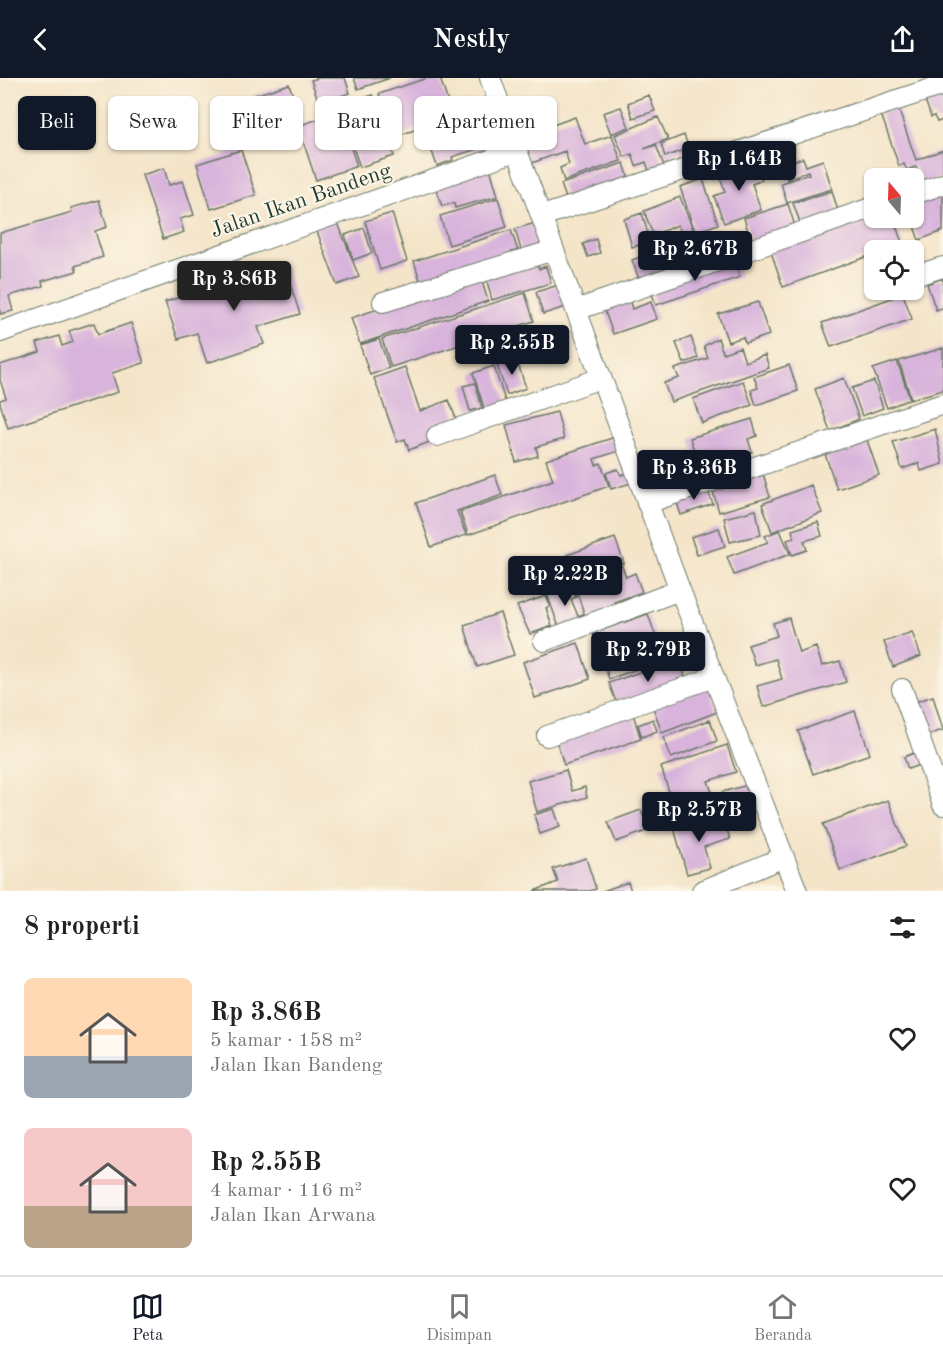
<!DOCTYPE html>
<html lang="id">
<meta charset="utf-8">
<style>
:root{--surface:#fff;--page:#f6f6f6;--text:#222;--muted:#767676;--line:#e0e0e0;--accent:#111827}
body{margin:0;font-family:"Old Standard TT",serif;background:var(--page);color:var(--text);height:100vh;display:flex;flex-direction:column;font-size:22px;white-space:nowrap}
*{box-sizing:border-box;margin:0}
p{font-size:20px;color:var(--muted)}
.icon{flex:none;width:33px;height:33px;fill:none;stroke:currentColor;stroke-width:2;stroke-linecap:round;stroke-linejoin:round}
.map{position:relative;height:813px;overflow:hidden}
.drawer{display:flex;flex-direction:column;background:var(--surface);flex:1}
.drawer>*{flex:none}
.hud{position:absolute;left:18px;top:18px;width:600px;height:54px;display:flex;gap:12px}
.needle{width:39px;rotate:341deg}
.controls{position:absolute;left:864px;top:90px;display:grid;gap:12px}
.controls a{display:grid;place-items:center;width:60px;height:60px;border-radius:9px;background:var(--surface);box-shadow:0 2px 4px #0004;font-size:30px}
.price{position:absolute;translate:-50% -51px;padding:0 14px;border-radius:6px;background:var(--accent);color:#fff;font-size:20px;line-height:39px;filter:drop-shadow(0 2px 3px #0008)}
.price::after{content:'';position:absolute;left:50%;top:36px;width:18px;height:14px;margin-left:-9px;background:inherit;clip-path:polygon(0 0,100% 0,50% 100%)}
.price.on{background:#222;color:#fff}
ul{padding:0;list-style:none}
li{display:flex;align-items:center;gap:18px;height:150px;padding:0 24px}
li span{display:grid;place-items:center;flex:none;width:168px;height:120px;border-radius:9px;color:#555}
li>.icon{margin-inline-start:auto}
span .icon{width:72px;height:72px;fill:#fffc;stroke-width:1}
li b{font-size:26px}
h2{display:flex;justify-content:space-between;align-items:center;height:72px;padding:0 24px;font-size:26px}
.chip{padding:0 21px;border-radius:9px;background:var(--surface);box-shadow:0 2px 4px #0004;font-size:21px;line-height:54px}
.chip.on{background:var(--accent);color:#fff}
header{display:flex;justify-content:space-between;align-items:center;height:78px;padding:0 24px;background:var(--accent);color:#fff;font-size:27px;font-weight:700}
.menu{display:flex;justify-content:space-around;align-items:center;height:84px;border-top:2px solid var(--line);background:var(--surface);font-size:16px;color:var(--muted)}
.menu a{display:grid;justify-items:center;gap:3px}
.menu .on{color:var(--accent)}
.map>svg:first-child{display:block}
.building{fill:#d8b3db}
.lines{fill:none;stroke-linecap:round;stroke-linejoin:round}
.minor-casing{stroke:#6a7868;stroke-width:22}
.minor{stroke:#fff;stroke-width:20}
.labels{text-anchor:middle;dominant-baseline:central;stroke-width:4.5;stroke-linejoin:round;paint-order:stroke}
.street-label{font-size:22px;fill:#1f3d34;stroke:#fcf5e5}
</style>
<header><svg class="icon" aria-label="back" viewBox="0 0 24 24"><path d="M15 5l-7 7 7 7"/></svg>Nestly<svg class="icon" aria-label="share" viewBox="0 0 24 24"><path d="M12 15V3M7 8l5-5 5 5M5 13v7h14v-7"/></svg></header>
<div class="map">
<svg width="943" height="813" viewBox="0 0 943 813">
<rect width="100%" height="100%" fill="#fcf5e5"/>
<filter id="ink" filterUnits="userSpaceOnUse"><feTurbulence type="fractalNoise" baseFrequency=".0167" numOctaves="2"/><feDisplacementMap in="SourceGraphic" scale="12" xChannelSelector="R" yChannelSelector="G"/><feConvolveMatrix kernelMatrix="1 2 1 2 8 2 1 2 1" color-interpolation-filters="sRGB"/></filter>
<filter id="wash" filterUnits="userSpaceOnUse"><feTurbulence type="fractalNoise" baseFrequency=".008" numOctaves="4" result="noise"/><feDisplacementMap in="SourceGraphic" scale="24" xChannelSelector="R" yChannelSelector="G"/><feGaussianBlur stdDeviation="1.35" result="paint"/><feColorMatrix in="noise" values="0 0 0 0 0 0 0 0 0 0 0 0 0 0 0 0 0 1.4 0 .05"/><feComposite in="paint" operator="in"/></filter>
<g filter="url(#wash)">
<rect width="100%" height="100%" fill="#f4e5c9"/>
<g id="blocks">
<path class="building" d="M319 0H345L350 15 319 25 311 2Z
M354 0H390L358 11Z
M427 0H440L448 24 421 33 426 48 394 59 379 16Z
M289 6 300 38 262 50 252 18Z
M373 17 394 78 360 89 339 28Z
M649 17 655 33 633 40 628 25Z
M940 17 943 21V42L937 44 934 38 931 39 925 22Z
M621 29 629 49 611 56 603 35Z
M898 30 916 82 943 72V99L922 106 916 89 907 92 904 86 899 88 881 36Z
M339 34 357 88 316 102 298 48Z
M575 39 585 66 612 57 621 83 564 103 560 90 569 86 565 73 529 86 520 59Z
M658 39 668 61 644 71 656 67 665 91 650 96 646 84 636 88 632 76 624 79 615 57Z
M469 46 477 71 452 79 453 82 437 88 427 59Z
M684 57 689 70 665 79 661 66Z
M241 72 256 117 211 131 197 86Z
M786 74 789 84 803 80 806 88 823 82 832 111 787 125 781 105 809 96 808 93 787 101 785 94 779 96 773 78Z
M755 82 762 102 752 106 761 132 724 145 714 118 725 114 719 95Z
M624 85 631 108 569 129 561 106Z
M164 90 169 107 183 103 194 137 180 141 184 154 163 161 142 97Z
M490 90 498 118 455 130 454 125 442 128 435 107Z
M703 101 718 146 695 154 680 109Z
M943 108V153L919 162 911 140H914V133L921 131 917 117Z
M832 113 839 136 801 147 793 125Z
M680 119 695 156 683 161 678 147 653 157 644 133Z
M498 120 507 149 449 167 440 138Z
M99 122 107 149 95 153 103 179 75 188 77 193 42 203 43 208 9 218 13 233 0 236V155L72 134 71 130Z
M788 126 795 148 751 163 744 140Z
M874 131V140H893L903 167 886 172H874V176L783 209 769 168Z
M392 135 407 183 380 192 365 143Z
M642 135 650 164 632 169 624 141Z
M336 140 359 199 337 207 315 148Z
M542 143 550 171 523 179 515 151Z
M364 150 372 175 353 182 345 157Z
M511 152 520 179 422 209 414 183Z
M700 157 709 182 641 207 632 182Z
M596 161 600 175 588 179 583 166Z
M734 181 740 199 656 227 650 210Z
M536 182 539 191 546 188 551 205 492 222 485 196Z
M283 185 300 236 258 249 264 266 207 285 197 255 178 261 165 224Z
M480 197 488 223 360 266 351 240Z
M874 197V212H891L873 218 866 200Z
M943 200V230L936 232 927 206Z
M562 206 569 228 543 236 536 214Z
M525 215 534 243 391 289 382 261Z
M628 216 632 231 651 224 657 241 613 256 602 225Z
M903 216 912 241 831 269 822 245Z
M758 224 769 257 745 265 743 259 728 264 718 236Z
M94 245 98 256 131 245 144 285 112 295 118 314 8 350 0 325V322L6 320 0 302V287L40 274 37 265 59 258 62 268 73 264 69 253Z
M691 259 698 280 684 285 676 265Z
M718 260 723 275 740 269 745 284 765 277 769 290 671 324 664 305 679 300 675 291 708 280 704 268Z
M379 261 389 290 370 297 360 267Z
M943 270V312L911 321 899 283Z
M516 280 526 310 507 317 497 287Z
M897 283 910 321 887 330 873 291Z
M789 287 798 313 756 327 751 312 758 310 754 299Z
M494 288 506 326 485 333 473 295Z
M405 289 420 333 449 322 458 346 432 363 409 372 405 361 397 364 374 300Z
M844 300 859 341 830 353 815 311Z
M743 303 752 327 702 345 693 321Z
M874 303 883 330 862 338 852 310Z
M475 305 482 330 470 333 463 308Z
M557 334 564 361 536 369 538 378 516 384 506 347Z
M752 341 757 358 748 361 752 374 700 391 690 360Z
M935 351 943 386 921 393 919 385 902 391 893 364Z
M621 357 625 371 594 381 596 387 601 385 609 408 468 457 460 434 553 402 546 382Z
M867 362 879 397 837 411 825 376Z
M618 391 621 397 635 393 638 403 611 411 606 395Z
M762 392 770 419 719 434 711 407Z
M495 397 502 417 457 433 466 457 431 469 416 425Z
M811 407 822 435 772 454 762 426Z
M706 408 713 426 681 437 675 419Z
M756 432 761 457 730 464 724 440Z
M818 444 822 458 804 463 807 472 792 477 787 462 794 460 792 452Z
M719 450 725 468 697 477 691 459Z
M780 452 790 476 734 497 727 479 768 464 765 458Z
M615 460 624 485 576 502 567 477Z
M565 480 573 501 549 509 542 489Z
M622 488 626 499 635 495 642 514 614 524 616 530 586 541 574 506 598 498 602 508 611 504 607 494Z
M538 491 545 511 522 518 515 498Z
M571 507 576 519 571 521 578 538 583 536 585 542 560 552 547 516Z
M546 518 550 528 546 530 552 548 530 556 517 528Z
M500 535 514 577 477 589 464 547Z
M648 536 658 565 631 574 637 591 609 601 593 555Z
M789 540 799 575 816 569 822 588 840 583 846 604 763 629 757 608 782 601 776 581 755 587 748 567 777 558 773 545Z
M912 554 921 578 893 589 884 564Z
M578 565 590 601 535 620 523 584Z
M679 580 687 604 618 629 609 605Z
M708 609 717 634 662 655 653 629Z
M933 618 943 652 921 659 909 626Z
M632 633 641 661 564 687 555 659Z
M855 633 870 676 813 696 798 653Z
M653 641 657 653 642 659 638 647Z
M710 642 717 663 671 680 664 659Z
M727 667 736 694 708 703 718 732 679 745 661 689Z
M922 672 927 684 908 691 904 679Z
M566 692 572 713 585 709 587 719 537 734 528 703Z
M755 705 759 720 726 729 722 714Z
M888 722 906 768 840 792 823 746Z
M657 724 663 744 651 748 645 728Z
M554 731 560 749 540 756 534 737Z
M641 732 649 752 616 764 608 744Z
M724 742 730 761 704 769 710 790 687 796 674 750 696 744 698 749Z
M586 780 596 811 590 813H534L558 804 553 791Z
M628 804 631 813H603Z"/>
</g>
</g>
<g filter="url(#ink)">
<use href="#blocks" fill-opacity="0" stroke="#6a7868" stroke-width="1.5"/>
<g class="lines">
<g class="minor-casing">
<path id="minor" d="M490 0 680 512 797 813
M914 116 943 106
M542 138 943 7
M914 198 943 189
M383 224 554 172
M576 232 874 129
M0 254 516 73
M437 358 601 300
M647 425 943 326
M544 563 680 512
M902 611 943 727
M547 658 714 599
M702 813 784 779"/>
</g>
<use href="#minor" class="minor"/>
</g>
</g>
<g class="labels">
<g class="street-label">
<text transform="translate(301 123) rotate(-19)">Jalan Ikan Bandeng</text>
</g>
</g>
</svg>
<div class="controls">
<a><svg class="needle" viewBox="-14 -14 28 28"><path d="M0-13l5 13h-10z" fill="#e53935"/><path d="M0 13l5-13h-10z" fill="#767676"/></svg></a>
<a><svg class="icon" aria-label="locate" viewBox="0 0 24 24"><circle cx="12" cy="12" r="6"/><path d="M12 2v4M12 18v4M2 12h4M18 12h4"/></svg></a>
</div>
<b class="price" style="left:739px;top:114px">Rp 1.64B</b>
<b class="price" style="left:695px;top:204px">Rp 2.67B</b>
<b class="price on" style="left:234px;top:234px">Rp 3.86B</b>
<b class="price" style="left:512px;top:298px">Rp 2.55B</b>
<b class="price" style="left:694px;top:423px">Rp 3.36B</b>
<b class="price" style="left:565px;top:529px">Rp 2.22B</b>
<b class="price" style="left:648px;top:605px">Rp 2.79B</b>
<b class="price" style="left:699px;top:765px">Rp 2.57B</b>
<div class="hud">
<a class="chip on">Beli</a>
<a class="chip">Sewa</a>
<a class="chip">Filter</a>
<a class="chip">Baru</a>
<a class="chip">Apartemen</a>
</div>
</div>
<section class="drawer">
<h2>8 properti<svg class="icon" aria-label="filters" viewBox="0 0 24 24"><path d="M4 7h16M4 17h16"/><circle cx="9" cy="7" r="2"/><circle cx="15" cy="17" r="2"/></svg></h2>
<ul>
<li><span style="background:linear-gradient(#ffd9b3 65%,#9aa5b1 0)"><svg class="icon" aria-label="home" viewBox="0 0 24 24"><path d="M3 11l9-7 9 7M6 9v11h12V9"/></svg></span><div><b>Rp 3.86B</b><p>5 kamar · 158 m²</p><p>Jalan Ikan Bandeng</p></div><svg class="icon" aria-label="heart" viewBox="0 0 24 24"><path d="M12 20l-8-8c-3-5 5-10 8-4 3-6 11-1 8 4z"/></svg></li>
<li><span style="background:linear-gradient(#f6c9c9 65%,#b9a48a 0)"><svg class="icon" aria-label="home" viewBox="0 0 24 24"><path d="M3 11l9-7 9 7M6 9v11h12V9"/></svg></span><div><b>Rp 2.55B</b><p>4 kamar · 116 m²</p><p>Jalan Ikan Arwana</p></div><svg class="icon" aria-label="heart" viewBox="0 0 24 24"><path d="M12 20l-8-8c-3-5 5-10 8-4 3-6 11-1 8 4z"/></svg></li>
</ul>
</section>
<nav class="menu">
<a class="on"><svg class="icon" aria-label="map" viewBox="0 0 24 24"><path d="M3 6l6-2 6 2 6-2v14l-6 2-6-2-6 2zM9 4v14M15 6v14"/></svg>Peta</a>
<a><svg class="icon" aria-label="saved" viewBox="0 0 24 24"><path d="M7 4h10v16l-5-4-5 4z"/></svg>Disimpan</a>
<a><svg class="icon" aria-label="home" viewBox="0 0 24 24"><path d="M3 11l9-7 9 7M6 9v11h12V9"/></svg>Beranda</a>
</nav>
